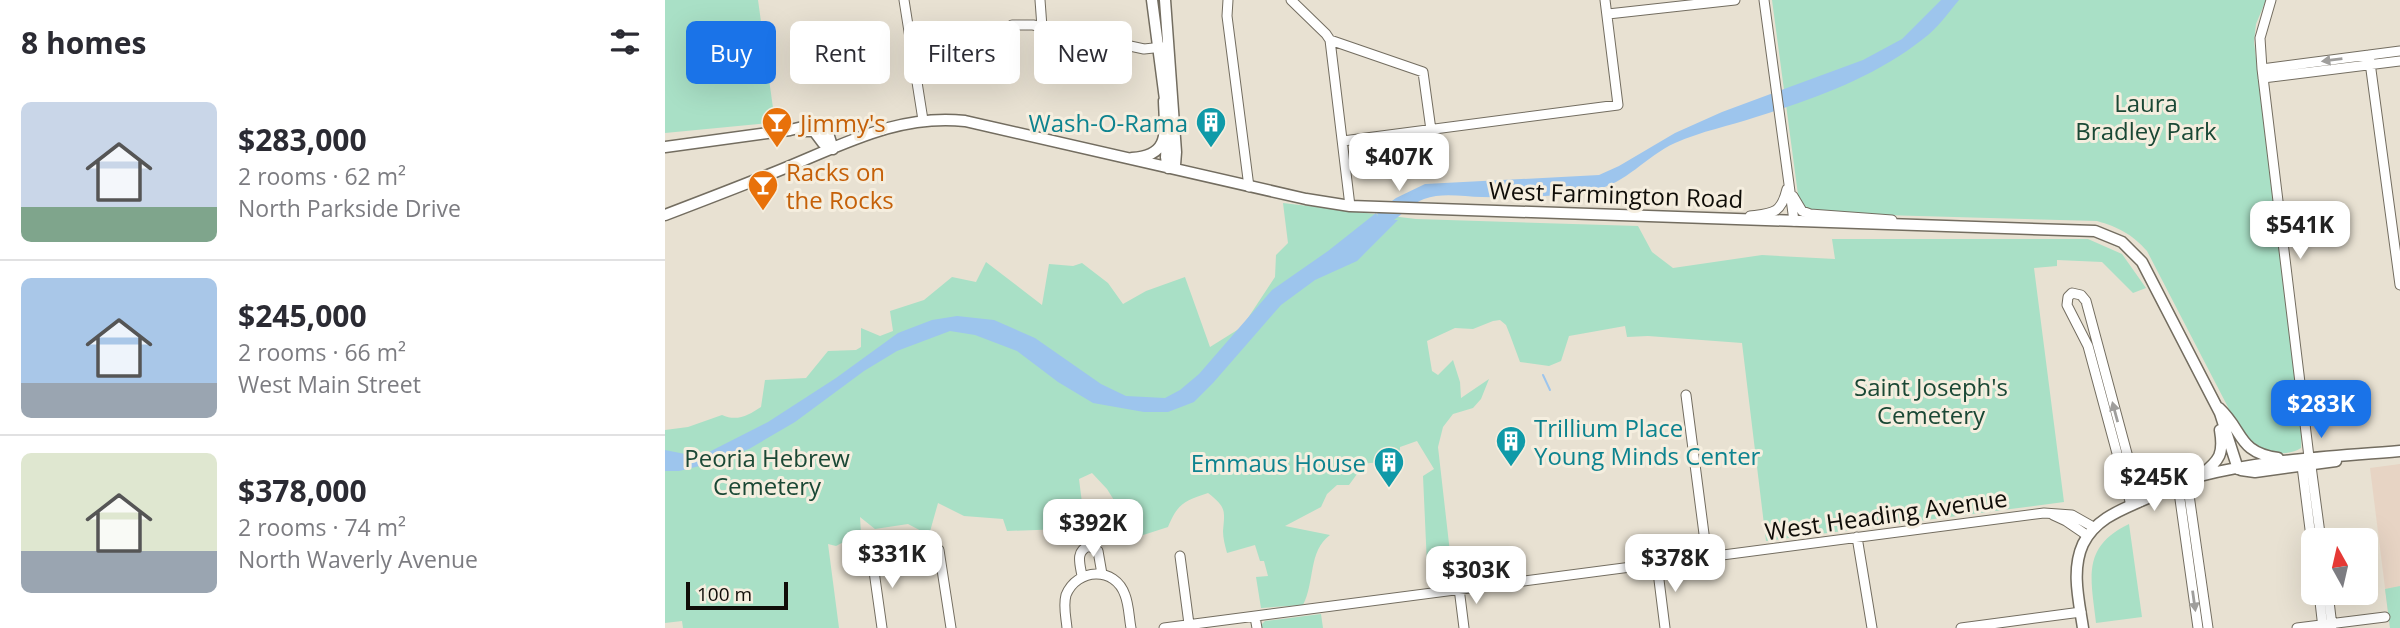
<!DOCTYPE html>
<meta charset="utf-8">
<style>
:root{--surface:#fff;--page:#f7f7f7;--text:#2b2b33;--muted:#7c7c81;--line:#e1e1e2;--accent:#1a73e8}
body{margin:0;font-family:"Open Sans",sans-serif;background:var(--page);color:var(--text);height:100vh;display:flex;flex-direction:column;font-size:26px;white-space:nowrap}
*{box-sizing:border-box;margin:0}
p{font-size:23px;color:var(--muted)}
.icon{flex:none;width:38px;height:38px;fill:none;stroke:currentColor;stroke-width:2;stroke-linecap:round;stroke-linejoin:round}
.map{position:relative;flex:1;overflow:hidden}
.side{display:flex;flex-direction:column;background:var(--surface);width:665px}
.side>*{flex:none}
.top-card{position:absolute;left:21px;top:21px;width:665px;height:63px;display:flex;gap:14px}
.needle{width:46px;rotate:352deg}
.tools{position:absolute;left:1636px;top:528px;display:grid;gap:14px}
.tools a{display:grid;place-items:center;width:77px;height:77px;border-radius:10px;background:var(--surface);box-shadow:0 7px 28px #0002;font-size:35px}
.scale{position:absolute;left:21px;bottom:18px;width:102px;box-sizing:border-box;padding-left:7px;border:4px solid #0f0d08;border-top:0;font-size:19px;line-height:24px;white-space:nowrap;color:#0f0d08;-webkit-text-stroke:5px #f5eedf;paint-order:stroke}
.price{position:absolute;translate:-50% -60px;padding:0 16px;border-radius:14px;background:#fff;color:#222;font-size:23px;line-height:46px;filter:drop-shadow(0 2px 4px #0008)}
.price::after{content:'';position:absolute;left:50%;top:42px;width:21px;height:16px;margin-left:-10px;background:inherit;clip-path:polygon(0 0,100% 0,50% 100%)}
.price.selected{background:var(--accent);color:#fff}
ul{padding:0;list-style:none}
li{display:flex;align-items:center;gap:21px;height:175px;padding:0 21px}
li+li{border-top:2px solid var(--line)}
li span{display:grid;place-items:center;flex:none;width:196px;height:140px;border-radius:10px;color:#555}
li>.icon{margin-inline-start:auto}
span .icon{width:84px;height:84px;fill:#fffc;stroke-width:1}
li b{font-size:30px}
h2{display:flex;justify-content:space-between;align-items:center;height:84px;padding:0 21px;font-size:30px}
.chip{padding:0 24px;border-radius:10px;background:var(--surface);box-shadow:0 7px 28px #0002;font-size:24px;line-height:63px}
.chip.selected{background:var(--accent);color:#fff}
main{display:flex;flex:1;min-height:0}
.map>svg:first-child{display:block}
.education{fill:#e7d4c4}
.green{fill:#a9e0c6}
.water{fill:#9dc5ed}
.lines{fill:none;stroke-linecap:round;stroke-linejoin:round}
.stream{stroke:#9dc5ed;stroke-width:2}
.minor-casing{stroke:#736d60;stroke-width:11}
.major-casing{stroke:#736d60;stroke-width:13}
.minor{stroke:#fff;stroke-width:9}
.major{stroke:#fff;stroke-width:10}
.oneway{fill:#9f9e9c}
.labels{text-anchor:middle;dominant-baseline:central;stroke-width:6;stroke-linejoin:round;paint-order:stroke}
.park-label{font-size:24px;fill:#1a4835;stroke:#f5eedf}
.food-label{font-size:24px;fill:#c56008;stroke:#f5eedf;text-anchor:start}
.culture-label{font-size:24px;fill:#0d838f;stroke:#f5eedf;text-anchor:end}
.street-label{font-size:24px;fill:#0f0d08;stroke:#f5eedf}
</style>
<main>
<section class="side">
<h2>8 homes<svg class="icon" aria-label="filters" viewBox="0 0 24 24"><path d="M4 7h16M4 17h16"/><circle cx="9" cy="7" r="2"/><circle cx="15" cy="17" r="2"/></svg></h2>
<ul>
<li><span style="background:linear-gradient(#c9d6e8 75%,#7fa58c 0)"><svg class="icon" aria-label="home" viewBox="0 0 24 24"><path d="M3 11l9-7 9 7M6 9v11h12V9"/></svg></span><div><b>$283,000</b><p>2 rooms · 62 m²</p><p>North Parkside Drive</p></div></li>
<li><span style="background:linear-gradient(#a9c7e8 75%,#9aa5b1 0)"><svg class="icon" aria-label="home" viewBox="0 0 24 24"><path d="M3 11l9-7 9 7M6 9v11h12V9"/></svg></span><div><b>$245,000</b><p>2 rooms · 66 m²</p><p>West Main Street</p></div></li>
<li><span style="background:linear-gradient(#dfe7d0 70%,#9aa5b1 0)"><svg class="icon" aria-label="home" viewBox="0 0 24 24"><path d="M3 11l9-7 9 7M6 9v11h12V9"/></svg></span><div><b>$378,000</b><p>2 rooms · 74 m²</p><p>North Waverly Avenue</p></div></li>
</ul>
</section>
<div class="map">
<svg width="1735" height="628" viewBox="0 0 1735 628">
<rect width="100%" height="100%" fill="#e8e1d2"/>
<path class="education" d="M1735 464V628H1725L1705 468Z"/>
<path class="green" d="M0 0H93L108 108 125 121 0 133Z
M1107 0H1601L1591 24 1589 42 1637 429 1636 448C1626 455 1603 455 1592 449 1587 447 1583 442 1579 438L1482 251C1467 234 1453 227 1432 221L1147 213 1134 202Z
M618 203 751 219 973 226 987 252 1008 268 1097 255 1170 259 1167 239H1423L1457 254 1481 288 1468 293 1437 262 1392 260V266L1369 268 1399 502 1101 541 1077 343 983 336 962 337 960 326 904 336 896 361 884 366 855 362 845 335 841 325 835 320 828 321 808 329 790 328 762 341 767 371 773 375 788 360 795 382 796 398 824 379 816 399 808 408 788 414 778 427 773 447 787 570 767 577 762 565 758 476 769 469 752 441 735 447 734 462C719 464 707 461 693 465L692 474 684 485H672L662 494 656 507 620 526 665 535C643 551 650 582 638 605L596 608 591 577 603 576 599 561H595L590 545 562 553C560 546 558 538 558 531 560 510 561 507 543 493 519 501 513 503 503 527L472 537 442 489 427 473 414 479 417 503 397 506 399 529 342 531 338 519 299 516 273 503 264 535 243 524 210 529 195 517 196 533 171 546 163 544 174 628H18L17 621 0 623V430L23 427 57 415C72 422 84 415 96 407L100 380 141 378 163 351 191 350 196 347V328L215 336 228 331 225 311 259 300 287 277 311 282 321 262 377 305 384 264 408 266 417 263 443 283 458 304 481 291 520 277 545 347 577 327 610 277 611 255 623 243Z
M1464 524 1477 617 1431 623C1426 578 1416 547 1464 524Z
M1735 586V628H1725L1720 589Z
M656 614 658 628H597L596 625 600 621Z"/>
<path class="water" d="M1276 0H1294C1283 13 1272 29 1258 39 1210 77 1149 99 1091 117 1064 126 1037 131 1010 143 981 156 961 184 929 190 893 197 854 198 817 197 799 197 778 192 759 199 748 203 739 213 729 220H733L692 261 650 280 616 305 548 383 529 402 503 412H479L428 403 393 382 352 351 310 335 285 331 232 351 199 371 130 422 84 449 47 463 14 471H0V450L25 455 42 453 103 422 171 378 233 333 267 320 292 316 329 320 370 338 436 384 461 396 500 398 515 390 534 374 607 290 663 251 711 213 713 217 712 212 731 198 760 184 934 175 954 166 1010 133 1057 112 1198 60 1237 39Z"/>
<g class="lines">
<path class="stream" d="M878 375 885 390"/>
<g class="minor-casing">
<path id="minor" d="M239 0 258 120
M375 0 377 27
M563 0 562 16 584 187
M626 0 661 34 665 40 685 206
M1099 0 1129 221
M1606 0 1595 38 1597 69 1644 457
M943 14 1070 0
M347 25H368L479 49 498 47
M665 40 758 72 766 130
M1704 55 1735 285
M1597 69 1735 51
M1598 78 1735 61
M678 141 953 105 940 0
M1128 196 1137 211 1145 214 1227 220
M1085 216C1108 213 1116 214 1122 189
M1021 395 1042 557
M1637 466 1648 553
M1646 466 1656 541
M1522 481 1543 628
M1513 485 1533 628
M1466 505 1423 346 1402 305 1403 297 1407 293 1416 295 1421 301 1475 502
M1388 515 1401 521 1423 536
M1192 537 1207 628
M274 550 286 628
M515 556 524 624
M207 557 217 628
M992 564 1000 628
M417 576C415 564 410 551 424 546L433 551 437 574
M794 588 799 628
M1654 593 1658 628
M1663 593 1667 626
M590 617 592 628
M402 628C401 617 398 606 401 595 412 568 450 566 460 595 464 605 464 618 466 628
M499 628 1379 513 1407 515 1430 528
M1296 628 1416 612
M1632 628 1720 617"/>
</g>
<g class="major-casing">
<path id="major" d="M487 0 501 107
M500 0 511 152 510 165 503 168
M138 131H149L158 143 168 149
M0 147 125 130 146 125 158 127 162 130 168 149
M467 158C506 156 500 131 499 101
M503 168 501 157 503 126
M0 215C42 199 84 183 125 166 183 142 236 114 300 121L641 199 685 206 1430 231 1457 242 1477 262 1555 413 1573 469
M1554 408C1579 431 1572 452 1613 458
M1576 470 1590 472 1671 461
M1536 475C1555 460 1559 454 1555 430
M1418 628C1414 601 1406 570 1418 544 1430 520 1453 511 1476 501 1495 493 1515 481 1535 476 1601 459 1667 457 1735 451"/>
</g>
<use href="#minor" class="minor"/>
<use href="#major" class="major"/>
</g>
<defs><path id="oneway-solid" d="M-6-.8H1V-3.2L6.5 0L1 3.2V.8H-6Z" transform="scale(1.75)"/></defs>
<g class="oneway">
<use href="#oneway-solid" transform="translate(1667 60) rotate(173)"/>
<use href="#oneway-solid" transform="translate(1450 412) rotate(-105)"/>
<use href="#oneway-solid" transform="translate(1529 601) rotate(82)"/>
</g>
<defs>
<g id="bar-pin" transform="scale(1.575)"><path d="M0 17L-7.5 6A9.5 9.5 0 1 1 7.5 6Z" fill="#e8710a" stroke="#f5eedf"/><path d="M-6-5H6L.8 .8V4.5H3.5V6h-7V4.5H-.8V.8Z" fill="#fff"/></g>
<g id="building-pin" transform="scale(1.575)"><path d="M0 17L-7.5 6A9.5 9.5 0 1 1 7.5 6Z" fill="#0f9aa8" stroke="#f5eedf"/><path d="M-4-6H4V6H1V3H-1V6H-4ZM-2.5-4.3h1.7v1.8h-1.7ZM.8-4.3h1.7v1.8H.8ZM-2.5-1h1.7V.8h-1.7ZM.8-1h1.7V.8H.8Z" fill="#fff"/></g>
</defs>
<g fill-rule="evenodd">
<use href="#bar-pin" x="112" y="122"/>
<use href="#building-pin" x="546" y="122"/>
<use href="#bar-pin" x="98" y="185"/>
<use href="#building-pin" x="846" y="441"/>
<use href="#building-pin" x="724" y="462"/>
</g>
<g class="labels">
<g class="park-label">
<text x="1481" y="102">Laura<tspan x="1481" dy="28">Bradley Park</tspan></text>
<text x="1266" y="386">Saint Joseph's<tspan x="1266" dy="28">Cemetery</tspan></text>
<text x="102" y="457">Peoria Hebrew<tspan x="102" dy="28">Cemetery</tspan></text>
</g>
<g class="food-label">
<text x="135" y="122">Jimmy's</text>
<text x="121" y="171">Racks on<tspan x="121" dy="28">the Rocks</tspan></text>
</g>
<g class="culture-label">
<text x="523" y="122">Wash-O-Rama</text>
<text x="869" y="427" text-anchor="start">Trillium Place<tspan x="869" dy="28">Young Minds Center</tspan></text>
<text x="701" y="462">Emmaus House</text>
</g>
<g class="street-label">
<text transform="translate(951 194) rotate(2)">West Farmington Road</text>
<text transform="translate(1221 514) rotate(-8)">West Heading Avenue</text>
</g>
</g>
</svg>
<div class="tools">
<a><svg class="needle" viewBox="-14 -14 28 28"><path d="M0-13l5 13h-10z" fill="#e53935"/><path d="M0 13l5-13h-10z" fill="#7c7c81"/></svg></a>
</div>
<div class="scale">100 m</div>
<b class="price" style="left:734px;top:193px">$407K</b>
<b class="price" style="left:1635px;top:261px">$541K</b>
<b class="price selected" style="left:1656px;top:440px">$283K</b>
<b class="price" style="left:1489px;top:513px">$245K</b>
<b class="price" style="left:428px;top:559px">$392K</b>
<b class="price" style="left:227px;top:590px">$331K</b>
<b class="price" style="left:1010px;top:594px">$378K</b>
<b class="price" style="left:811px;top:606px">$303K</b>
<div class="top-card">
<a class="chip selected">Buy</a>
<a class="chip">Rent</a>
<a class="chip">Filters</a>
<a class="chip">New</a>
</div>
</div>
</main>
